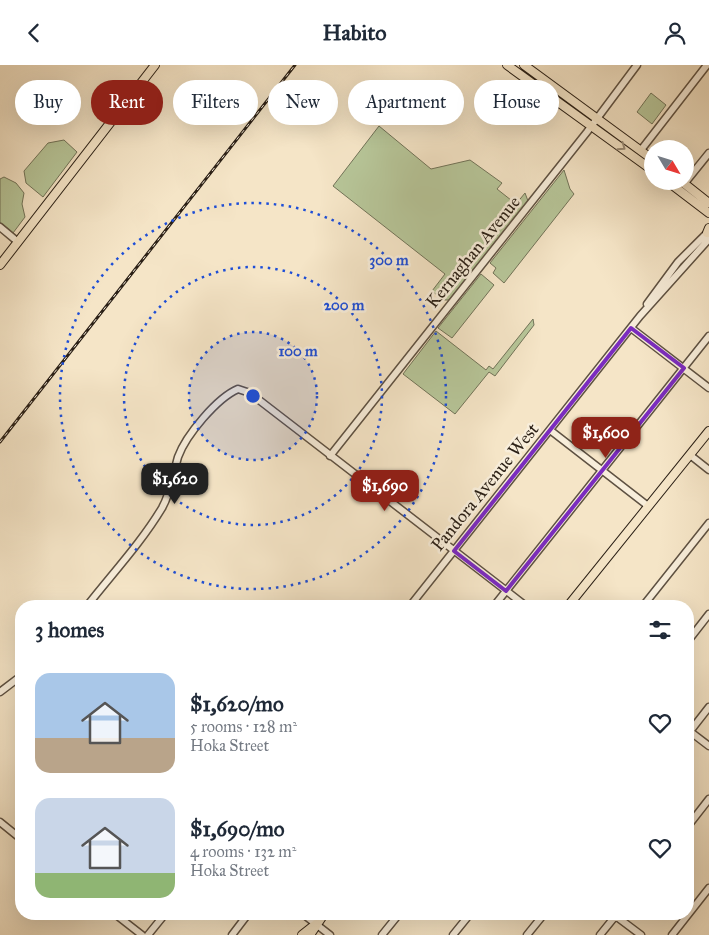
<!DOCTYPE html>
<meta charset="utf-8">
<style>
:root{--surface:#fff;--page:#f6f6f7;--text:#1f2937;--muted:#747a83;--accent:#8f2418}
body{margin:0;font-family:"IM FELL Great Primer",serif;background:var(--page);color:var(--text);height:100vh;display:flex;flex-direction:column;font-size:19px;white-space:nowrap}
*{box-sizing:border-box;margin:0}
p{font-size:16px;color:var(--muted)}
.icon{flex:none;width:28px;height:28px;fill:none;stroke:currentColor;stroke-width:2;stroke-linecap:round;stroke-linejoin:round}
.map{position:relative;flex:1;overflow:hidden}
.panel{position:absolute;left:15px;top:535px;width:679px;height:320px;display:flex;flex-direction:column;background:var(--surface);border-radius:20px;box-shadow:0 5px 20px #0002}
.panel>*{flex:none}
.top-card{position:absolute;left:15px;top:15px;width:680px;height:45px;display:flex;gap:10px}
.needle{width:32px;rotate:128deg}
.tools{position:absolute;left:644px;top:75px;display:grid;gap:10px}
.tools a{display:grid;place-items:center;width:50px;height:50px;border-radius:50%;background:var(--surface);box-shadow:0 5px 20px #0002;font-size:25px}
.price{position:absolute;translate:-50% -42px;padding:0 11px;border-radius:10px;background:var(--accent);color:#fff;font-size:16px;line-height:32px;filter:drop-shadow(0 1px 2px #0008)}
.price::after{content:'';position:absolute;left:50%;top:30px;width:15px;height:11px;margin-left:-8px;background:inherit;clip-path:polygon(0 0,100% 0,50% 100%)}
.price.current{background:#222;color:#fff}
ul{padding:0;list-style:none}
li{display:flex;align-items:center;gap:15px;height:125px;padding:0 20px}
li span{display:grid;place-items:center;flex:none;width:140px;height:100px;border-radius:15px;color:#555}
li>.icon{margin-inline-start:auto}
span .icon{width:60px;height:60px;fill:#fffc;stroke-width:1}
li b{font-size:21px}
h2{display:flex;justify-content:space-between;align-items:center;height:60px;padding:0 20px;font-size:21px}
.tag{padding:0 18px;border-radius:22px;background:var(--surface);box-shadow:0 5px 20px #0002;font-size:18px;line-height:45px}
.tag.current{background:var(--accent);color:#fff}
header{display:flex;justify-content:space-between;align-items:center;height:65px;padding:0 20px;background:var(--surface);font-size:22px;font-weight:700}
.map>svg:first-child{display:block}
.green{fill:#b7c699;stroke:#717358}
.lines{fill:none;stroke-linecap:round;stroke-linejoin:round}
.minor-casing{stroke:#5e5142;stroke-width:9}
.major-casing{stroke:#2b2016;stroke-width:10}
.minor{stroke:#f8eedb;stroke-width:6}
.major{stroke:#f5e5c7;stroke-width:8}
.rail-casing{stroke:#2b2016;stroke-width:3}
.rail{stroke:#f8eedb;stroke-width:1;stroke-dasharray:4;stroke-linecap:butt}
.oneway{stroke:#9a8c77}
.marked{fill:none;stroke:#7b2cbf;stroke-width:4;stroke-linejoin:round}
.ring{fill:none;stroke:#1d4ed8;stroke-width:2.5;stroke-dasharray:2.5 5}
.labels{text-anchor:middle;dominant-baseline:central;stroke-width:5;stroke-linejoin:round;paint-order:stroke}
.street-label{font-size:18px;fill:#2b2016;stroke:#f8eedb}
.centre{fill:#1d4ed8;stroke:#f8eedb;stroke-width:2.5}
.ring-label{font-size:15px;text-anchor:middle;font-weight:bold;fill:#1d4ed8;stroke:#f8eedb;stroke-width:5;stroke-linejoin:round;paint-order:stroke}
</style>
<header><svg class="icon" aria-label="back" viewBox="0 0 24 24"><path d="M15 5l-7 7 7 7"/></svg>Habito<svg class="icon" aria-label="person" viewBox="0 0 24 24"><circle cx="12" cy="8" r="4"/><path d="M4 21q1-7 8-7t8 7"/></svg></header>
<div class="map">
<svg width="709" height="870" viewBox="0 0 709 870">
<rect width="100%" height="100%" fill="#f5e5c7"/>
<filter id="stains"><feTurbulence type="fractalNoise" baseFrequency=".004" numOctaves="4"/><feColorMatrix values="0 0 0 0 .2 0 0 0 0 .09 0 0 0 0 .02 0 0 0 .5 -.17"/></filter>
<radialGradient id="worn" r=".72"><stop offset=".6" stop-color="#630" stop-opacity="0"/><stop offset="1" stop-color="#630" stop-opacity=".3"/></radialGradient>
<path class="green" d="M651 28 666 40 652 59 637 47Z
M379 61 431 104 470 95 502 118 497 124 516 139 525 128 528 136 449 235H443L432 226 445 209 333 121Z
M64 75 77 87 43 132 26 118 24 106 48 78Z
M564 105 570 124 574 129 504 218 493 208 496 203 490 198Z
M4 112 16 118 24 128 22 139 25 152 13 168 0 157V114Z
M481 209 494 220 452 273 438 263Z
M533 254 534 260 495 311 489 307 455 349 403 309 436 266 486 305 489 301 493 304Z"/>
<g class="lines">
<g class="minor-casing">
<path id="minor" d="M641 85 707 0
M684 119 709 88
M0 162 18 177
M647 239 678 197 709 166
M631 263 709 323
M550 365 648 441
M690 390 709 405
M330 391 587 67 637 0
M87 541C112 509 141 478 162 443 171 427 173 410 178 392 186 370 217 333 238 324L250 328 526 541
M410 541 640 251 709 174
M494 541 709 271
M643 541 709 458
M688 576 709 549
M0 627 21 611
M688 665 709 681
M688 669 709 642
M0 757 21 774
M688 761 709 734
M115 849 142 870
M303 849 330 870
M613 849 641 870
M148 870 165 849
M232 870 248 849
M382 870 399 849
M453 870 470 849
M527 870 544 849
M600 870 617 849
M672 870 709 823"/>
</g>
<g class="major-casing">
<path id="major" d="M507 0 652 105
M524 0 652 94
M667 116 709 148
M681 116 709 138
M707 168 709 163
M0 200 155 0
M568 541 709 366
M302 870 316 859
M310 870 324 849"/>
</g>
<use href="#minor" class="minor"/>
<use href="#major" class="major"/>
<g class="rail-casing">
<path id="rail" d="M0 377 295 0"/>
</g>
<use href="#rail" class="rail"/>
</g>
<defs><path id="oneway-chevron" d="M-2-3.5L2.5 0L-2 3.5" fill="none" stroke-width="1.6" stroke-linecap="round" stroke-linejoin="round" transform="scale(1.25)"/></defs>
<use class="oneway" href="#oneway-chevron" transform="translate(622 82) rotate(35)"/>
<path class="marked" d="M631 263 684 303 506 526 454 486Z"/>
<circle cx="253" cy="331" r="64" fill="#1d4ed8" fill-opacity=".12"/>
<g class="ring">
<circle cx="253" cy="331" r="64"/>
<circle cx="253" cy="331" r="129"/>
<circle cx="253" cy="331" r="193"/>
</g>
<g class="labels">
<g class="street-label">
<text transform="translate(473 187) rotate(-51)">Kernaghan Avenue</text>
<text transform="translate(485 422) rotate(-51)">Pandora Avenue West</text>
</g>
</g>
<circle cx="253" cy="331" r="8" class="centre"/>
<g class="ring-label">
<text x="389" y="200">300 m</text>
<text x="344" y="245">200 m</text>
<text x="298" y="291">100 m</text>
</g>
<rect width="100%" height="100%" filter="url(#stains)"/>
<rect width="100%" height="100%" fill="url(#worn)"/>
</svg>
<div class="tools">
<a><svg class="needle" viewBox="-14 -14 28 28"><path d="M0-13l5 13h-10z" fill="#e53935"/><path d="M0 13l5-13h-10z" fill="#747a83"/></svg></a>
</div>
<b class="price" style="left:606px;top:394px">$1,600</b>
<b class="price current" style="left:175px;top:440px">$1,620</b>
<b class="price" style="left:385px;top:447px">$1,690</b>
<div class="top-card">
<a class="tag">Buy</a>
<a class="tag current">Rent</a>
<a class="tag">Filters</a>
<a class="tag">New</a>
<a class="tag">Apartment</a>
<a class="tag">House</a>
</div>
<section class="panel">
<h2>3 homes<svg class="icon" aria-label="filters" viewBox="0 0 24 24"><path d="M4 7h16M4 17h16"/><circle cx="9" cy="7" r="2"/><circle cx="15" cy="17" r="2"/></svg></h2>
<ul>
<li><span style="background:linear-gradient(#a9c7e8 65%,#b9a48a 0)"><svg class="icon" aria-label="home" viewBox="0 0 24 24"><path d="M3 11l9-7 9 7M6 9v11h12V9"/></svg></span><div><b>$1,620/mo</b><p>5 rooms · 128 m²</p><p>Hoka Street</p></div><svg class="icon" aria-label="heart" viewBox="0 0 24 24"><path d="M12 20l-8-8c-3-5 5-10 8-4 3-6 11-1 8 4z"/></svg></li>
<li><span style="background:linear-gradient(#c9d6e8 75%,#8fb573 0)"><svg class="icon" aria-label="home" viewBox="0 0 24 24"><path d="M3 11l9-7 9 7M6 9v11h12V9"/></svg></span><div><b>$1,690/mo</b><p>4 rooms · 132 m²</p><p>Hoka Street</p></div><svg class="icon" aria-label="heart" viewBox="0 0 24 24"><path d="M12 20l-8-8c-3-5 5-10 8-4 3-6 11-1 8 4z"/></svg></li>
</ul>
</section>
</div>
